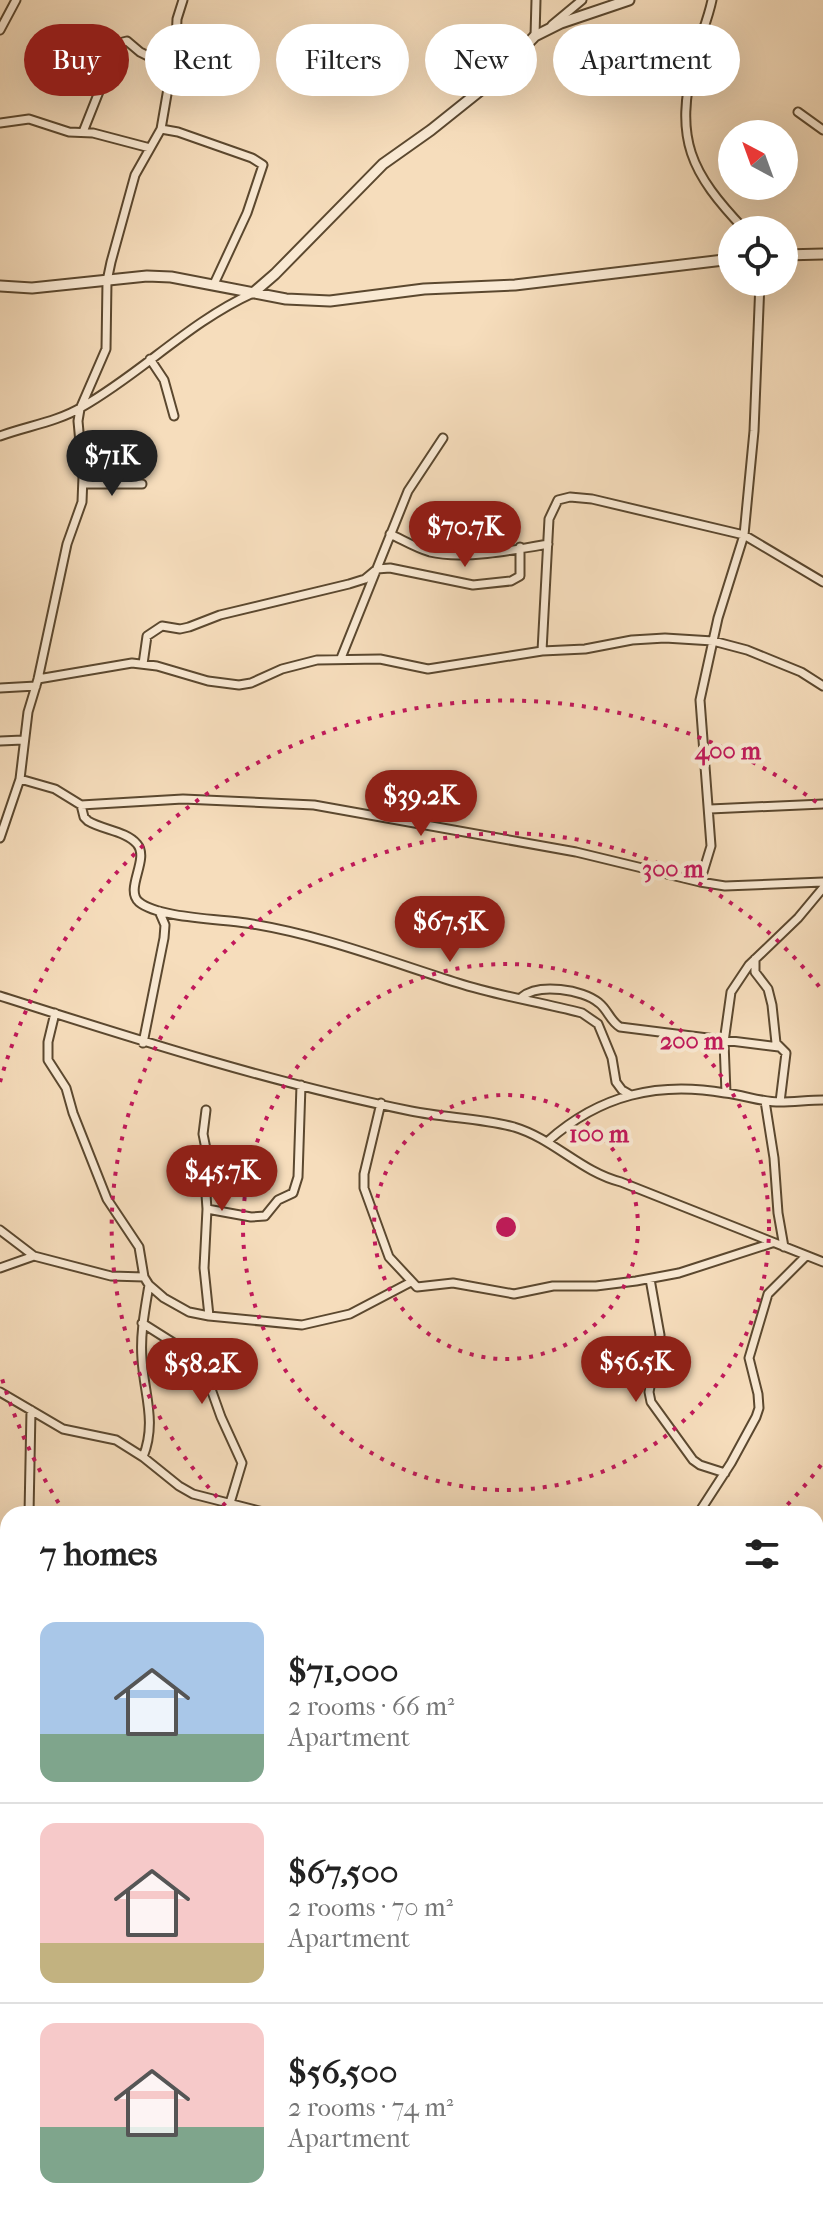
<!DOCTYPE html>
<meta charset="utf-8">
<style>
:root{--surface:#fff;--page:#f2f2f2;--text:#222;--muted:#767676;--line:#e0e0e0;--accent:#8f2418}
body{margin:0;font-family:"IM FELL French Canon",serif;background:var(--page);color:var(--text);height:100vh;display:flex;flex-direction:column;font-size:30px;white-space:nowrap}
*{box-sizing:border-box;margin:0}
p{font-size:26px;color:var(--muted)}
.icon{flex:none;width:44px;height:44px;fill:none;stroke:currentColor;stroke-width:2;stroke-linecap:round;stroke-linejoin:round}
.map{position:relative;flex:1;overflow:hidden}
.sheet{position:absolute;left:0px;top:1506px;width:824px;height:714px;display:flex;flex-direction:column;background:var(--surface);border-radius:24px 24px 0 0;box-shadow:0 8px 32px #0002}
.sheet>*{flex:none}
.guide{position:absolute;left:24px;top:24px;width:776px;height:72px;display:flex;gap:16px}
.needle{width:52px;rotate:319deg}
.tools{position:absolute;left:718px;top:120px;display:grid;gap:16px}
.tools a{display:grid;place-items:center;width:80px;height:80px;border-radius:50%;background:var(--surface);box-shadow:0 8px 32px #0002;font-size:40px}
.price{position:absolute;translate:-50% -68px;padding:0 18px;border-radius:28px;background:var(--accent);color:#fff;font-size:26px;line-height:52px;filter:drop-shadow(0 2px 4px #0008)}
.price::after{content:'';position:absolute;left:50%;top:48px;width:24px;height:18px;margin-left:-12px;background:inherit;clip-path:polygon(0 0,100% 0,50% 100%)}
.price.active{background:#222;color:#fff}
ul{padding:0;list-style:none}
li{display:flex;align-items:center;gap:24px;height:200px;padding:0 40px}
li+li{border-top:2px solid var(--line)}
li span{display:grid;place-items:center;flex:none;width:224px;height:160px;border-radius:16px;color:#555}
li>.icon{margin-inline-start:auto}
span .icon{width:96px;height:96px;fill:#fffc;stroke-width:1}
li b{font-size:34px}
h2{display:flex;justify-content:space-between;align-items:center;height:96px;padding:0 40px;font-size:34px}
.chip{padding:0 28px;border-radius:36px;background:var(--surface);box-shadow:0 8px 32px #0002;font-size:28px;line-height:72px}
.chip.active{background:var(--accent);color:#fff}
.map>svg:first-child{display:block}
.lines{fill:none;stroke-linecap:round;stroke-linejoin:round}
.stream{stroke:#707870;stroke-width:3}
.minor-casing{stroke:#5b482f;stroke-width:11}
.tertiary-casing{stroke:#5b482f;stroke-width:13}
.minor{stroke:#f9e9d3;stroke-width:7}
.tertiary{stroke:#f9e9d3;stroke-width:9}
.ring{fill:none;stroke:#c2185b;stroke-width:4;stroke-dasharray:4 8}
.centre{fill:#c2185b;stroke:#f9e9d3;stroke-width:4}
.ring-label{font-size:24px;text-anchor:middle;font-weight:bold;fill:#c2185b;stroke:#f9e9d3;stroke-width:8;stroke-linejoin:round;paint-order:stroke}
</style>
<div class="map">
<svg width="823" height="2219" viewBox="0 0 823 2219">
<rect width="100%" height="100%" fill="#f6ddbc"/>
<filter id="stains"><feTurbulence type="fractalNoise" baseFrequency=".0025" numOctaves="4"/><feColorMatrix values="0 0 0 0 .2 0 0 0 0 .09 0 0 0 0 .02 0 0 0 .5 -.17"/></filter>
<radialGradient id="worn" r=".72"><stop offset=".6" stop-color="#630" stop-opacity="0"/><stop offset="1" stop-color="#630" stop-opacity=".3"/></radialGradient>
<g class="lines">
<path class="stream" d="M0 2067 8 2063"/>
<g class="minor-casing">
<path id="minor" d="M712 0C708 20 699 39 694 59 674 140 690 172 745 230
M552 25 582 0
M0 30 16 0
M535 36 536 0
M798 112 823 130
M0 123 29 119 69 132 93 133 150 148
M161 129 178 132 252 158 263 165 247 213 214 284
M83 132 110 64 123 42 127 41 140 52 170 67
M150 359 164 380 174 416
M0 436C27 426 57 422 82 407 142 373 189 322 253 293
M83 484H142
M390 534C403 540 416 548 430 552 462 560 515 550 548 544
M542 651 549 519 558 500 570 497 592 499 744 535 823 582
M341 658 408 491 443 438
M143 664 147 636 162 626 180 629 189 627 220 615 349 584 365 579 377 569 390 568 473 585 511 581 520 576V547
M38 679 132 663 157 666 208 681 239 685 251 683 282 669 317 660 380 659 428 669 542 651 585 649 632 640 665 638 713 641 747 650 801 672 823 686
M0 688 36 686
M0 741 23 740
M20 779 55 789 81 805 183 799 314 805 576 852 700 882 725 886 823 882
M81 805 84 817 88 821C103 830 126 831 137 844 150 859 124 889 139 902 158 918 221 919 246 923 319 934 388 961 458 983 498 996 541 1002 582 1013L598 1024 612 1058 616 1082 622 1090 629 1094
M710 809 823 804
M0 838 20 779 28 712 38 679 67 544 82 502 83 476 78 421 80 409 106 349 107 281 111 262 135 175 161 129 176 42 177 19 183 0
M700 882 711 846 700 700 718 618 744 535 754 431 760 282
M755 959V972L768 989 772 1005 776 1043 786 1053 780 1102
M0 996C135 1039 272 1083 411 1111 445 1118 481 1118 514 1127 554 1139 581 1172 621 1182L823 1262
M522 997C538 983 583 989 599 1003 608 1010 610 1021 620 1027L779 1047
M55 1013 48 1042V1060L66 1088 73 1113 107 1199 139 1247 144 1277 149 1285 164 1298 189 1312 209 1316 302 1325 350 1314 411 1282
M143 1043 164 938 165 925 159 911
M726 1093 724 1042 731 992 749 965 798 918 823 888
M765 1101 774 1158 778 1213 784 1247
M381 1103 364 1174V1188L389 1257 417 1287 453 1283 514 1294 553 1286H596L636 1281 679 1273 772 1243
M206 1110 203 1134 208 1159 205 1180 207 1209 204 1268 209 1316
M548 1141C600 1095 658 1081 725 1093 744 1095 761 1102 780 1102 794 1102 809 1100 823 1100
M207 1209 251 1217 265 1216 278 1200 293 1193 298 1177 301 1085
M0 1230 34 1256 111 1276 144 1277
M0 1268 34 1256
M650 1279 660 1335 649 1392 651 1402 693 1460 700 1465 725 1473
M142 1323 180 1347 199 1365 206 1375 221 1417 242 1463 230 1503
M0 1392 63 1429 116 1440 143 1457 179 1486 193 1494 271 1514
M143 1457C157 1422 144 1394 142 1359 140 1334 145 1309 149 1285
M29 1514 31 1410
M698 1514 731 1463 756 1417 759 1408 758 1394 749 1358 768 1294 806 1256
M816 1559H823
M816 1725 823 1727
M0 1729 8 1735
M816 1760H823
M0 1807 8 1801
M816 1856H823
M816 1999 823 1993
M816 2009 823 2023
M816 2061 823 2063
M816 2134 823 2135
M640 2212 660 2216 668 2212
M728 2212 738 2219
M74 2219 75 2212
M518 2219 521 2212"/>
</g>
<g class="tertiary-casing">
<path id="tertiary" d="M784 255 823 254
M0 286 32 288 147 276 171 277 286 299 330 301 424 289 515 285 732 259
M253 293 275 274 383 164 431 130 486 86 535 36 561 23 629 0"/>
</g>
<use href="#minor" class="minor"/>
<use href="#tertiary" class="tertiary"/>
</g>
<g class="ring">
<circle cx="506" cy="1227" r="132"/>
<circle cx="506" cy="1227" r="263"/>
<path d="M821 1465A395 395 0 0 1 778 1514M234 1514A395 395 0 1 1 821 989"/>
<path d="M65 1513A526 526 0 0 1 0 1372M0 1082A526 526 0 0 1 823 807"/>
</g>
<circle cx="506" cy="1227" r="12" class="centre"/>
<g class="ring-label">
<text x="728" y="759">400 m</text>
<text x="673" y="877">300 m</text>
<text x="692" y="1049">200 m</text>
<text x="599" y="1142">100 m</text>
</g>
<rect width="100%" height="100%" filter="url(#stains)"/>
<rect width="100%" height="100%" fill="url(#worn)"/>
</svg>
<div class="tools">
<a><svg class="needle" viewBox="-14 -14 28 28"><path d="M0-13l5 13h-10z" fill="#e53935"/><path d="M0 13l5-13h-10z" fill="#767676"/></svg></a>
<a><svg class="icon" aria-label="locate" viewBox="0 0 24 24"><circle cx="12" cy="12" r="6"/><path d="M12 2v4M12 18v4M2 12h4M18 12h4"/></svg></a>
</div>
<b class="price active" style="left:112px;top:498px">$71K</b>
<b class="price" style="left:465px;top:569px">$70.7K</b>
<b class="price" style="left:421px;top:838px">$39.2K</b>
<b class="price" style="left:450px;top:964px">$67.5K</b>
<b class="price" style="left:222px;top:1213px">$45.7K</b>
<b class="price" style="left:636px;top:1404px">$56.5K</b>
<b class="price" style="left:202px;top:1406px">$58.2K</b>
<div class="guide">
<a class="chip active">Buy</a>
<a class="chip">Rent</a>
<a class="chip">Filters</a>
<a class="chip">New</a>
<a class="chip">Apartment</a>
</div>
<section class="sheet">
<h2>7 homes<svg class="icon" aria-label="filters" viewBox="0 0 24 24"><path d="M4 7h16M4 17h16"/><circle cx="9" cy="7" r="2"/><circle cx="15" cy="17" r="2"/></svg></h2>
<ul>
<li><span style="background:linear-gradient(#a9c7e8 70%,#7fa58c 0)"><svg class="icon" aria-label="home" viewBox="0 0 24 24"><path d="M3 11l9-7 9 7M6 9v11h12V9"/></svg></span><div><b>$71,000</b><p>2 rooms · 66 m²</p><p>Apartment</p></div></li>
<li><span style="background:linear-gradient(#f6c9c9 75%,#c2b280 0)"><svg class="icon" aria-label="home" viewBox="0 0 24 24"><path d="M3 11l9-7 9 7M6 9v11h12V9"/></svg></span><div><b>$67,500</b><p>2 rooms · 70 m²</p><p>Apartment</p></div></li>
<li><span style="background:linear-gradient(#f6c9c9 65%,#7fa58c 0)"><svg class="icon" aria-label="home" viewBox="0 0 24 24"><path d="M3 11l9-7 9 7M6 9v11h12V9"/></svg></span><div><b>$56,500</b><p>2 rooms · 74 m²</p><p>Apartment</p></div></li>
</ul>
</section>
</div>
